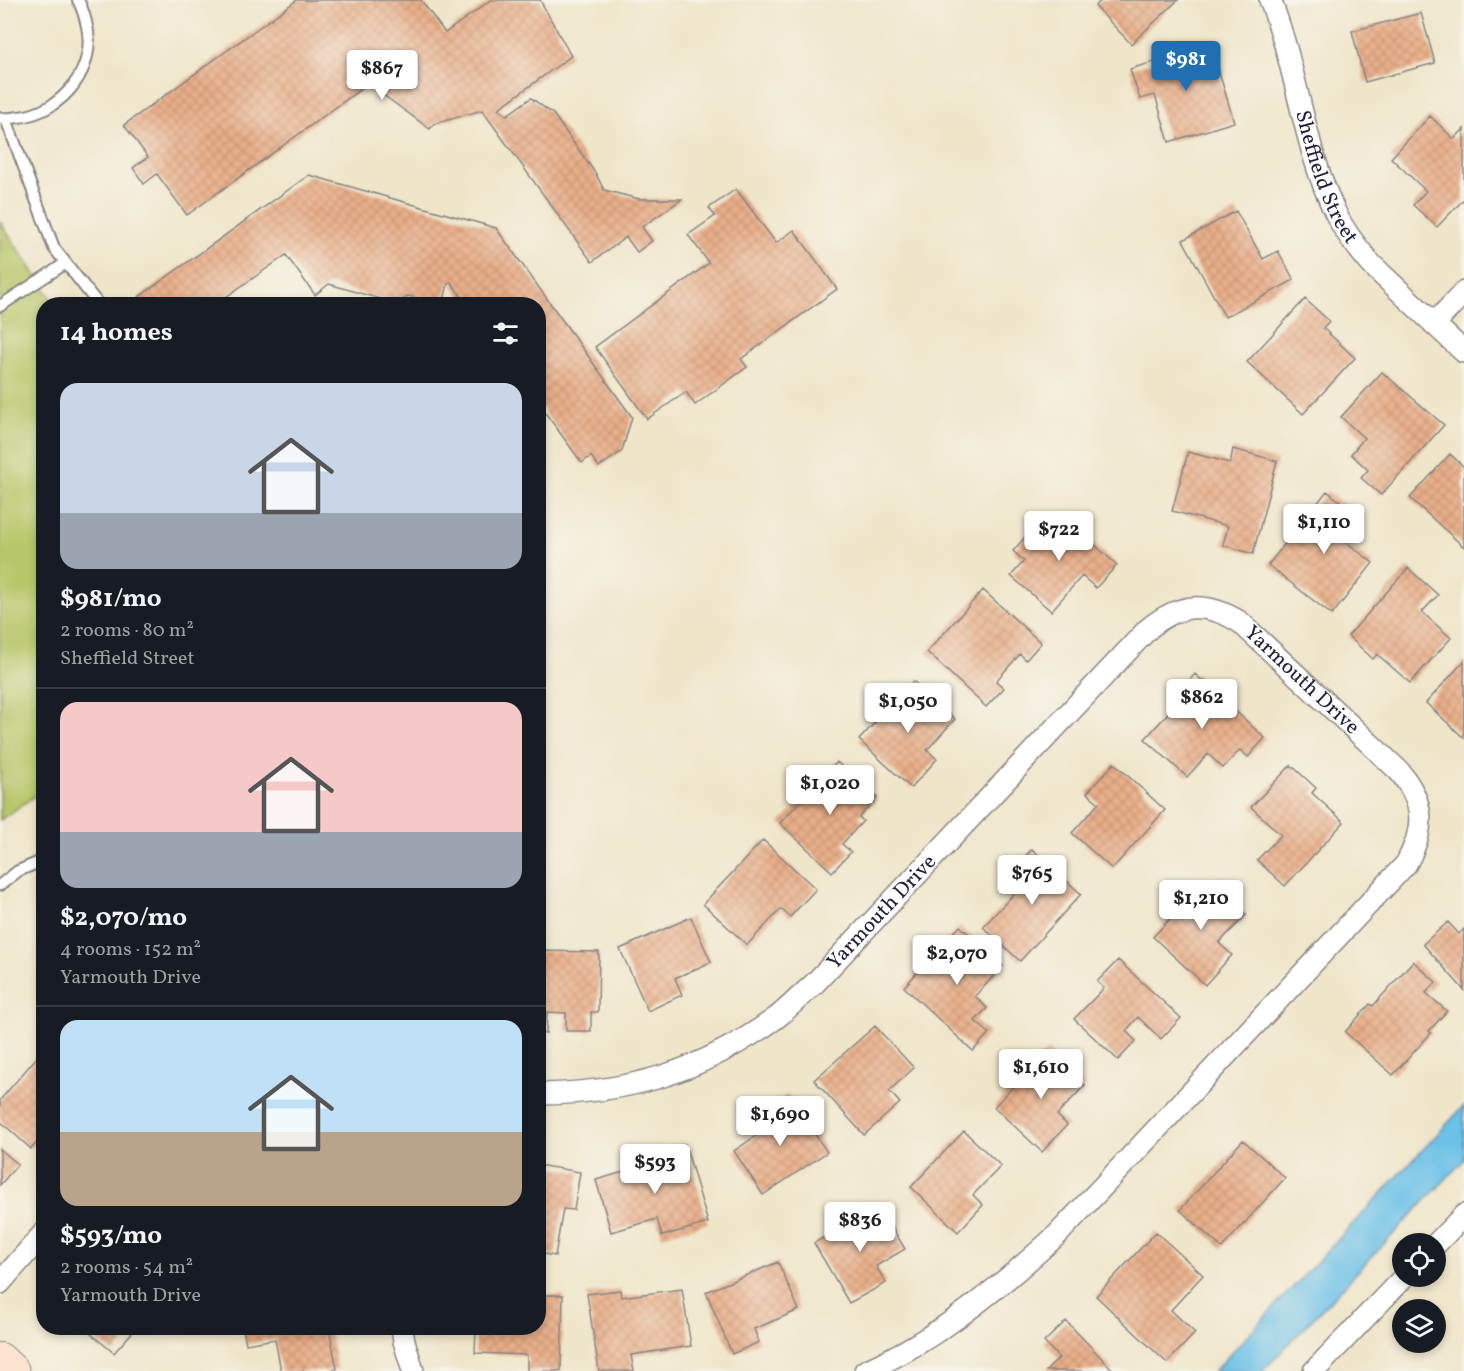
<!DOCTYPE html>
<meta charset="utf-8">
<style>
:root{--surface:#171b24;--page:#20242c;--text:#f1f3f6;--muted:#9ea1a6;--line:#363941;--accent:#1f6fb2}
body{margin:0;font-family:Vollkorn,serif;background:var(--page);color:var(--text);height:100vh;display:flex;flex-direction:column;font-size:22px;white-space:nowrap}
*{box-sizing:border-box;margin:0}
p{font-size:20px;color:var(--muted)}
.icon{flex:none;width:33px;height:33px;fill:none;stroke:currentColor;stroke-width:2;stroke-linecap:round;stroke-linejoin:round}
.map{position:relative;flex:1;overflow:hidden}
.details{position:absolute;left:36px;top:297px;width:510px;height:1038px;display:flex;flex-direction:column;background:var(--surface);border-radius:24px;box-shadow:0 3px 9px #0003}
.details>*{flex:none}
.buttons{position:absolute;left:1392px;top:1233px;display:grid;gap:12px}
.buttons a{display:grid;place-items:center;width:54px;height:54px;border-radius:50%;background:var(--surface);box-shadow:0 3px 9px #0003;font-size:30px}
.price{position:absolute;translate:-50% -51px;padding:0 14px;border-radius:6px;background:#fff;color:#222;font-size:20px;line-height:39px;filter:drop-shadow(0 2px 3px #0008)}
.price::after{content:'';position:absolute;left:50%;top:36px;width:18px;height:14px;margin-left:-9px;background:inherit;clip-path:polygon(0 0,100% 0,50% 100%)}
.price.current{background:var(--accent);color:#fff}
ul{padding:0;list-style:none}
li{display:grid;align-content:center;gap:12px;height:318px;padding:0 24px}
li+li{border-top:2px solid var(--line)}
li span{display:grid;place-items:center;height:186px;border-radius:18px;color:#555}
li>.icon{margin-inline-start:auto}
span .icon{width:108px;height:108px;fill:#fffc;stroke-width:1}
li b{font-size:26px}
h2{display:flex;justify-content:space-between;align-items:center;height:72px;padding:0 24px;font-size:26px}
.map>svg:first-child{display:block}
.green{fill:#b7c669;stroke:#6c7452;stroke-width:1.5}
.water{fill:#6cc1e8;stroke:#477292;stroke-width:1.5}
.building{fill:url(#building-cross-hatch)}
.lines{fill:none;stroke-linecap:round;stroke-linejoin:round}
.lane-casing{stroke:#888482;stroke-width:14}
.street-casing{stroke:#888482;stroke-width:24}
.secondary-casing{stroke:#888482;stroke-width:34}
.lane{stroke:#fff;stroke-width:10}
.street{stroke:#fff;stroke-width:21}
.secondary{stroke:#fde4d1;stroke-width:32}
.labels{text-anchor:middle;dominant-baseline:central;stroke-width:6;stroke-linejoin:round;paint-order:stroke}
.street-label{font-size:21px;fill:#22223b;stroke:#f7f3e8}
</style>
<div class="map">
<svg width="1464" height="1371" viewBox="0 0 1464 1371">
<defs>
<pattern id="building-cross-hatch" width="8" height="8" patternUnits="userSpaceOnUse" patternTransform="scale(1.5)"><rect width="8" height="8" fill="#e9af89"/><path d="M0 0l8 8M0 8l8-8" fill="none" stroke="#c89677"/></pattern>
</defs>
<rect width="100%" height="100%" fill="#f7f3e8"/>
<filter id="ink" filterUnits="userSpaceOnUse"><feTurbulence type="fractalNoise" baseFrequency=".0167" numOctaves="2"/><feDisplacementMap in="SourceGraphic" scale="12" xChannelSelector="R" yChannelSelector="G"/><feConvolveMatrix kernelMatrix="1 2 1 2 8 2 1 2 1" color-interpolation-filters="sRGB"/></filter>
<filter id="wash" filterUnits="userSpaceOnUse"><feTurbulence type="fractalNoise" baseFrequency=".008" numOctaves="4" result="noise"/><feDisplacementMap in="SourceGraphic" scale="24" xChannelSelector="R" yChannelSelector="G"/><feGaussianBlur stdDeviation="1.35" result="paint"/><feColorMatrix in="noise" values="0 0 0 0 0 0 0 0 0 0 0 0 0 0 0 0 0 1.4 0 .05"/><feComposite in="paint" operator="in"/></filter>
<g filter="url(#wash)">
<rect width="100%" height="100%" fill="#efe6ca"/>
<path class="green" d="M0 222 55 304H44L43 790 0 820Z"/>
<path class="water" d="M1464 1106V1160L1263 1371H1214Z"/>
<g id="blocks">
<path class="building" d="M297 0H421L445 33 491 0H540L571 56 498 109 507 115 531 98 553 114 596 174 604 190 639 199H682L642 227 652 241 637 252 626 237 592 262 482 110 434 124 430 129 368 84 187 215 157 174 144 184 133 168 148 157 124 125Z
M1102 0H1178L1131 44 1095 6Z
M1421 13 1435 63 1365 82 1352 31Z
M1211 45 1234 122 1169 142 1155 95 1140 99 1130 69Z
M1430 116 1454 139 1464 129V199L1437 227 1413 205 1426 191 1391 158Z
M309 175 496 228 632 417 622 451 599 467 591 456 582 463 538 403V304H467L451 282 448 284 443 304 408 296 397 304 329 284 315 295 286 255 226 297 232 304H144L139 297Z
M736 189 776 243 794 230 837 289 741 359 747 367 695 405 686 392 647 419 595 347 709 263 688 235 715 216 709 208Z
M1236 211 1263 259 1278 251 1294 280 1225 317 1183 240Z
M1305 299 1329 321 1323 328 1355 358 1303 414 1247 362Z
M1382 372 1444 425 1381 495 1361 478 1368 470 1351 454 1364 438 1341 417Z
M1233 449 1277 461 1253 554 1223 545 1228 526 1172 511 1188 452 1230 463Z
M1450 454 1464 467V547L1410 498Z
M1327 491 1364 520 1346 542 1373 563 1332 615 1268 565Z
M1064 517 1117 565 1096 588 1082 576 1051 611 1011 576 1024 561 1013 551 1041 519 1053 529Z
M1408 568 1438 595 1422 612 1451 638 1410 683 1377 654 1373 659 1348 636Z
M983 590 1041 643 1026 660 1020 654 996 681 1004 688 986 707 927 652Z
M1464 661V738L1426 703Z
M1195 674 1265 738 1248 757 1240 750 1223 768 1208 754 1187 777 1145 739 1178 702 1173 698Z
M913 681 955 719 927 750 937 759 911 788 859 740Z
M837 762 877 798 859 817 863 821 842 844 851 852 832 872 780 823Z
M1114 763 1165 810 1112 869 1072 833 1099 803 1087 793Z
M1291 765 1316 788 1312 793 1344 822 1285 886 1257 860 1281 835 1251 807Z
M763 840 816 889 790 917 781 909 747 945 703 904Z
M1032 849 1081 894 1020 961 983 927 1023 884 1011 873Z
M1207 879 1246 915 1219 943 1232 955 1205 985 1153 937Z
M691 917 711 962 675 978 682 995 648 1011 620 949Z
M1448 922 1459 934 1464 929V990L1423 944Z
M960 926 1003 966 975 996 987 1008 975 1021 989 1033 973 1051 904 987Z
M538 951 599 952 598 1012H591V1031H566V1013L547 1012 546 1033H538Z
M1118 960 1181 1018 1161 1039 1138 1017 1126 1031 1136 1041 1118 1060 1074 1019 1104 988 1097 982Z
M1413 961 1436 982 1426 993 1447 1011 1429 1031 1431 1033 1393 1075 1345 1032 1370 1004 1373 1006Z
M875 1026 914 1068 889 1091 900 1103 864 1135 814 1080Z
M44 1049V1135L31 1149 0 1121V1100Z
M1048 1050 1085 1085 1057 1115 1067 1125 1042 1152 994 1107Z
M788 1095 827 1152 763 1195 734 1151 770 1126 761 1113Z
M964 1131 1001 1166 973 1195 983 1205 958 1232 911 1187Z
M1243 1140 1285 1178 1222 1248 1180 1210Z
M685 1144 708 1223 662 1236 657 1219 611 1232 596 1180 655 1163 653 1153Z
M0 1149 18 1164 0 1185Z
M538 1165 580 1172 574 1210 563 1209 555 1256 538 1253Z
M879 1206 905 1249 876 1266 886 1283 849 1303 814 1243Z
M1156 1232 1203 1275 1171 1310 1195 1333 1167 1363 1096 1296Z
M778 1262 799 1310 754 1329 759 1342 732 1354 706 1292Z
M682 1289 691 1346 631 1355 634 1371H599L587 1294 620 1290 621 1297Z
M538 1295H563L561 1371H527V1355L475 1353 476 1328H538Z
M1066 1321 1114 1371H1046L1059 1358 1044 1342Z
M84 1328H136L114 1353Z
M243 1328H329L337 1369 326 1371H281L275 1339 246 1344Z"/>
</g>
</g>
<g filter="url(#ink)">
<use href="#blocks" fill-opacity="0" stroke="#888482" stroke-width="1.5"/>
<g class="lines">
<g class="lane-casing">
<path id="lane" d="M0 118C7 119 13 118 19 117 63 112 99 67 86 22 84 14 82 7 78 0
M6 119 54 248 98 304
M0 306 66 263
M0 885 18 871 44 860"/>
</g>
<g class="street-casing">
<g id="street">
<path id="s1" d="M1270 0C1298 70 1303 148 1337 216 1346 234 1359 250 1372 265L1464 352"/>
<path d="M1434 324 1464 292"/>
<path id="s2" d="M538 1094C630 1093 701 1072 776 1018 789 1008 801 995 814 984L1148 629C1179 603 1206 601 1240 622L1399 771C1425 803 1426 828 1406 864L1058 1234C1000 1287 938 1339 865 1371"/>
<path d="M1436 1244 1464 1215"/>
<path d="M0 1283 44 1233"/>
<path d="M402 1328 404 1341 413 1371"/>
<path d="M1314 1371 1405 1276"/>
</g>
</g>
<g class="secondary-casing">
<path id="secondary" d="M0 1359 13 1371"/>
</g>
<use href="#lane" class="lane"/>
<use href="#street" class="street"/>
<use href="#secondary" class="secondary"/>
</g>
</g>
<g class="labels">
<g class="street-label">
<text stroke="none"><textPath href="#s1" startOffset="186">Sheffield Street</textPath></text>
<text stroke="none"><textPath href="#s2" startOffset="978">Yarmouth Drive</textPath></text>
<text stroke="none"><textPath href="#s2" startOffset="404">Yarmouth Drive</textPath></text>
</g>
</g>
</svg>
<div class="buttons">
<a><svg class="icon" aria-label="locate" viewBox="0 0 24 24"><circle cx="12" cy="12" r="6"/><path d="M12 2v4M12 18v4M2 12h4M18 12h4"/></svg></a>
<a><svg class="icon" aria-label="layers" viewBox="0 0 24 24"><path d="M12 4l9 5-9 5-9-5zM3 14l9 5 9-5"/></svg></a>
</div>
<b class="price current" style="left:1186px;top:92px">$981</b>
<b class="price" style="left:382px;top:101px">$867</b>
<b class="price" style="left:1324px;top:555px">$1,110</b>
<b class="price" style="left:1059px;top:562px">$722</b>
<b class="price" style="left:1202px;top:730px">$862</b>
<b class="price" style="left:908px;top:734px">$1,050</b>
<b class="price" style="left:830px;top:816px">$1,020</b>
<b class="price" style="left:1032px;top:906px">$765</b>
<b class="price" style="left:1201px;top:931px">$1,210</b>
<b class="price" style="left:957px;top:986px">$2,070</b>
<b class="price" style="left:1041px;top:1100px">$1,610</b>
<b class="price" style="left:780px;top:1147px">$1,690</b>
<b class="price" style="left:655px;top:1195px">$593</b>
<b class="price" style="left:860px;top:1253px">$836</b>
<section class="details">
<h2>14 homes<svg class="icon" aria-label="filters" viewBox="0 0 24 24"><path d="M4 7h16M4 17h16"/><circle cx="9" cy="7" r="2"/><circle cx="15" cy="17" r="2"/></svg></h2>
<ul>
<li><span style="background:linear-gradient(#c9d6e8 70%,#9aa5b1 0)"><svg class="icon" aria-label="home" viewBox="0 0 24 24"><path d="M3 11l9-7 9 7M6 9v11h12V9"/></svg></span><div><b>$981/mo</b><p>2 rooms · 80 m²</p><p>Sheffield Street</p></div></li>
<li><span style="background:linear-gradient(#f6c9c9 70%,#9aa5b1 0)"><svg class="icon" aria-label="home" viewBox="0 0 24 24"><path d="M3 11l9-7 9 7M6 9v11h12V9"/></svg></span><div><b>$2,070/mo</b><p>4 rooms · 152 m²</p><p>Yarmouth Drive</p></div></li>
<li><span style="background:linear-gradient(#bfe0f5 60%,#b9a48a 0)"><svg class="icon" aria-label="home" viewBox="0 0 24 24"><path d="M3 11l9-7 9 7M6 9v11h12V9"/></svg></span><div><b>$593/mo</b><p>2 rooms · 54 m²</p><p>Yarmouth Drive</p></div></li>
</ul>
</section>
</div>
